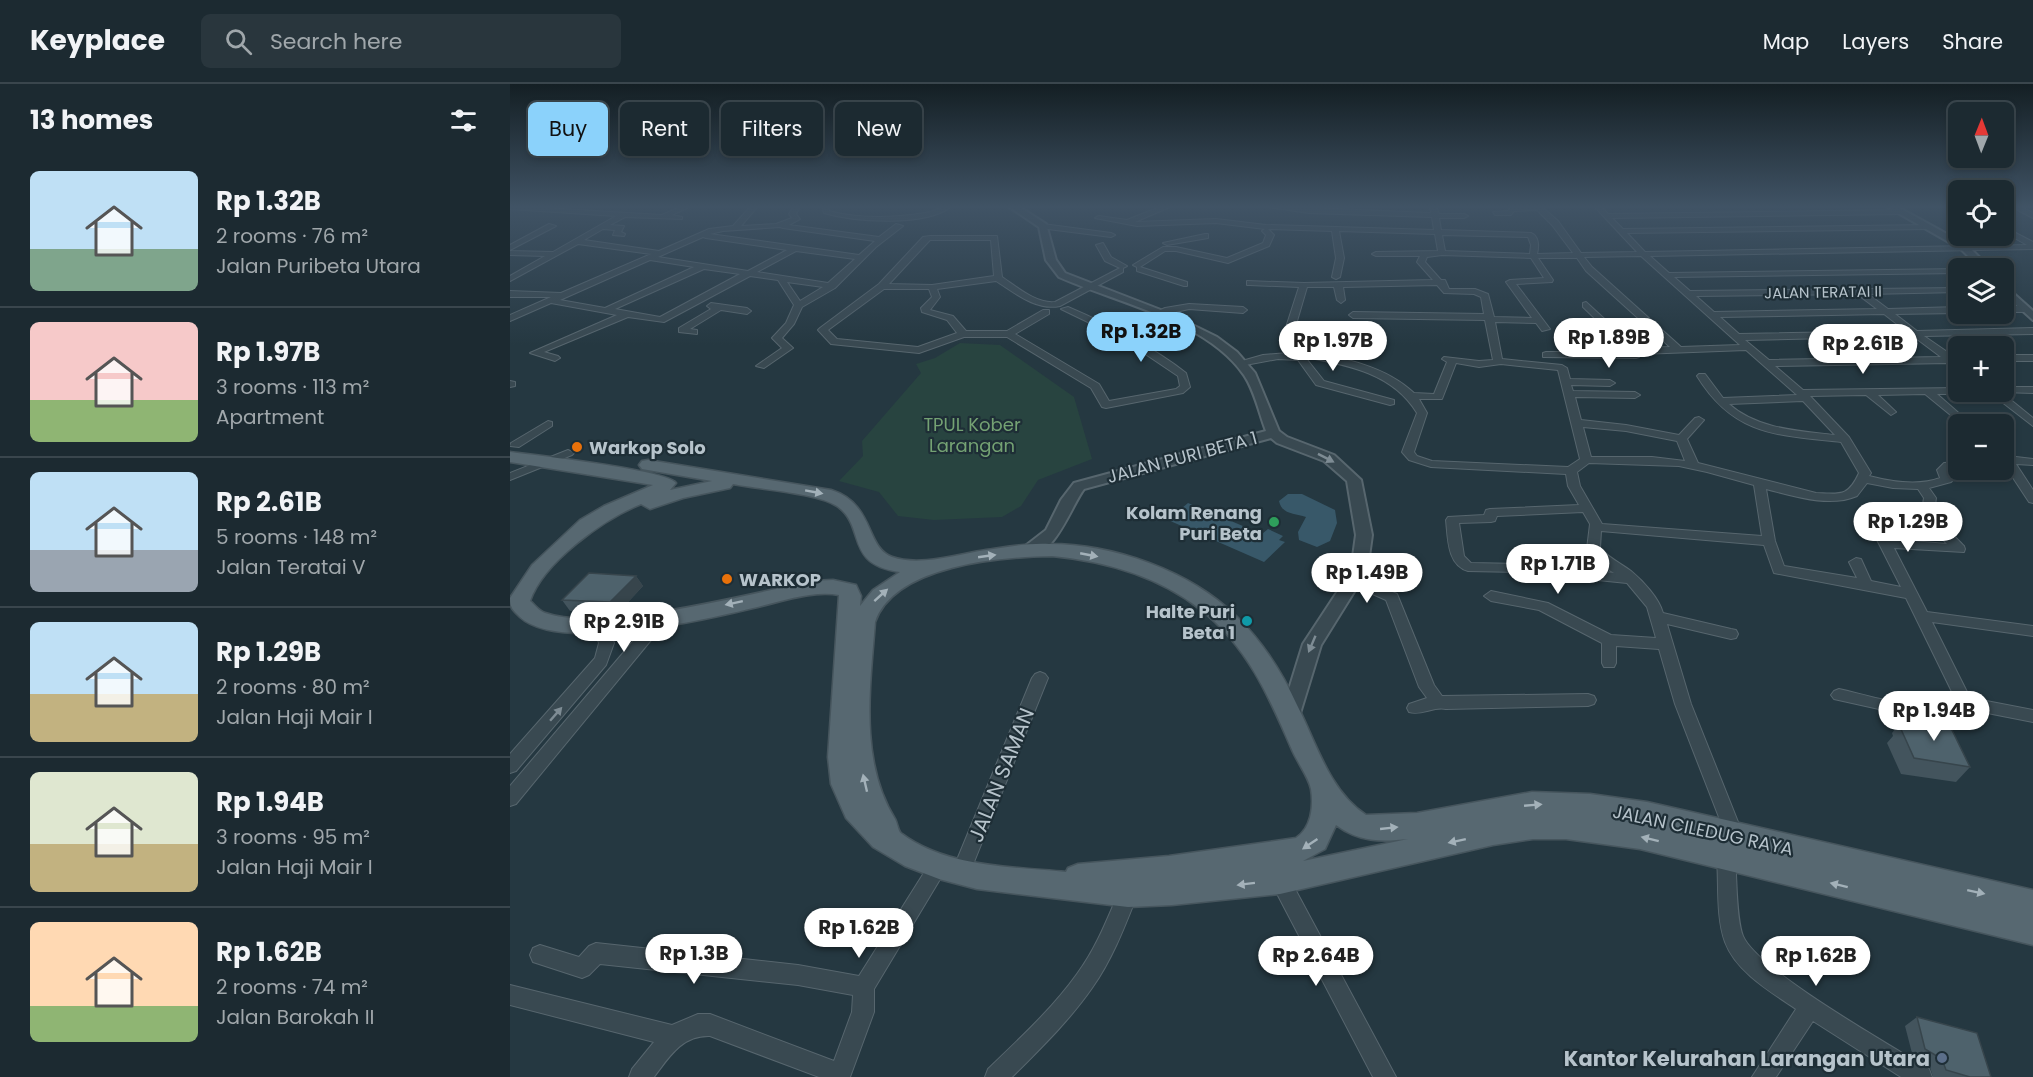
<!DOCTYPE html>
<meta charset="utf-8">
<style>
:root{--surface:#1c2a31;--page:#29363d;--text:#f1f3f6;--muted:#a0a7ab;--line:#3a464d;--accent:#8bd2fb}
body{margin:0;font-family:Poppins,sans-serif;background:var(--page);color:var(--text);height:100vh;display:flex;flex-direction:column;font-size:22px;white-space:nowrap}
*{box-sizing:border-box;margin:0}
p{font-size:20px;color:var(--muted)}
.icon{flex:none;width:33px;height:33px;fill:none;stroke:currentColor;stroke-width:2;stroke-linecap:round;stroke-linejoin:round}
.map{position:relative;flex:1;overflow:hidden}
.drawer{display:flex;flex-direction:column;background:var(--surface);width:510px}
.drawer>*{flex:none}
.hud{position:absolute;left:18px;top:18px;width:570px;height:54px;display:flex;gap:12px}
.needle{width:39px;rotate:1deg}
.controls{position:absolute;left:1438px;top:18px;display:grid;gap:12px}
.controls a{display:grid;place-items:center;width:66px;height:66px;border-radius:9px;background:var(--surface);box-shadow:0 3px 9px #0003,0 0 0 2px var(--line);font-size:30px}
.price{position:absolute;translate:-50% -51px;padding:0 14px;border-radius:21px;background:#fff;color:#222;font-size:20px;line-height:39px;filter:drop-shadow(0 2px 3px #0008)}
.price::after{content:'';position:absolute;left:50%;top:36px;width:18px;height:14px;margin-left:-9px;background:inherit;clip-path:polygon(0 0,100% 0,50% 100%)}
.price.selected{background:var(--accent);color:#111}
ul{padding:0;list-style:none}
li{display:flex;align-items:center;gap:18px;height:150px;padding:0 30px}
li+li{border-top:2px solid var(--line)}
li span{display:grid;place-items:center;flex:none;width:168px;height:120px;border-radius:9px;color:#555}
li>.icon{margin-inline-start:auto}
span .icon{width:72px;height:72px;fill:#fffc;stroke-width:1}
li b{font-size:26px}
h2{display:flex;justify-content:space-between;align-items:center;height:72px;padding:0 30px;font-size:26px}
.pill{padding:0 21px;border-radius:9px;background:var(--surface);box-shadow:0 3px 9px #0003,0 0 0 2px var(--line);font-size:21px;line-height:54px}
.pill.selected{background:var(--accent);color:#111}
header{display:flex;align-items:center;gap:36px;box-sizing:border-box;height:84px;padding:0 30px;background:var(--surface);border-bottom:2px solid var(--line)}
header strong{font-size:28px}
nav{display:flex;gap:33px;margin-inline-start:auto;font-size:21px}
.search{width:420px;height:54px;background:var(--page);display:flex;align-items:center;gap:15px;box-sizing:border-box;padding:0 21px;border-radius:9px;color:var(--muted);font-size:22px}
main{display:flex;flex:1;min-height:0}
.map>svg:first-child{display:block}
.green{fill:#284440}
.water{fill:#385869}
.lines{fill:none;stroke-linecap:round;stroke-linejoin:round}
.minor-casing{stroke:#57666e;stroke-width:2}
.tertiary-casing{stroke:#57666e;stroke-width:4}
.primary-casing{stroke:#46555d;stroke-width:3}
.minor{fill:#394951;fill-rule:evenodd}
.tertiary{fill:#394951;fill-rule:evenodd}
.primary{fill:#576871;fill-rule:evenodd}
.wall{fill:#43545d}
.shaded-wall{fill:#37454c}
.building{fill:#4e626c;stroke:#37454c;stroke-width:1.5}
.oneway{fill:#7e8c94}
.oneway2{fill:#a3b1b9}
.food-dot{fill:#e8710a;stroke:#1e2e36;stroke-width:2}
.leisure-dot{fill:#2e9e5b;stroke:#1e2e36;stroke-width:2}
.culture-dot{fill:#0f9aa8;stroke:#1e2e36;stroke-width:2}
.service-dot{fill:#5c6f8a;stroke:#1e2e36;stroke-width:2}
.labels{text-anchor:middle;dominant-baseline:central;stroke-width:4.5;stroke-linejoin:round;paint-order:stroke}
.far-street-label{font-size:15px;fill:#b6c3cb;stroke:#1e2e36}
.park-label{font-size:18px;fill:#74a273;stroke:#1e2e36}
.poi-label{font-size:18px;font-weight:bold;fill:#b6c3cb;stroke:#1e2e36;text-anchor:start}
.street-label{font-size:18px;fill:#b6c3cb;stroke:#1e2e36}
.near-street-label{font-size:21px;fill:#b6c3cb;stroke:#1e2e36}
.near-poi-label{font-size:21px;font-weight:bold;fill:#b6c3cb;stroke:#1e2e36;text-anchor:end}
</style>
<header>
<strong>Keyplace</strong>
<div class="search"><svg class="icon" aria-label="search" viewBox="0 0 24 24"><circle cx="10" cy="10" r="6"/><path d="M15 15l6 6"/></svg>Search here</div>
<nav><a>Map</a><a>Layers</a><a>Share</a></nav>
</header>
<main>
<section class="drawer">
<h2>13 homes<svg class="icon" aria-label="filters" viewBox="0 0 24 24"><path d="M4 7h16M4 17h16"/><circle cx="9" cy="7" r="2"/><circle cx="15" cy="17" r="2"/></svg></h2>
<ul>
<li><span style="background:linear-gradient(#bfe0f5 65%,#7fa58c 0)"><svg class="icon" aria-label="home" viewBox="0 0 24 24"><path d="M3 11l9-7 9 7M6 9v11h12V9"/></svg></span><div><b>Rp 1.32B</b><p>2 rooms · 76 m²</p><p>Jalan Puribeta Utara</p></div></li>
<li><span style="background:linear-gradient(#f6c9c9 65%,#8fb573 0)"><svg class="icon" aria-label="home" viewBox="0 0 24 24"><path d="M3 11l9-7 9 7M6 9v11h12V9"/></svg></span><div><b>Rp 1.97B</b><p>3 rooms · 113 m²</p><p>Apartment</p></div></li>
<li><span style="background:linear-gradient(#bfe0f5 65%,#9aa5b1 0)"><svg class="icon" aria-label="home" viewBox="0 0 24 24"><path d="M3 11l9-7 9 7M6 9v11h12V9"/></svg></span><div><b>Rp 2.61B</b><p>5 rooms · 148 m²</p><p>Jalan Teratai V</p></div></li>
<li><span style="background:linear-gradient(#bfe0f5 60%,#c2b280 0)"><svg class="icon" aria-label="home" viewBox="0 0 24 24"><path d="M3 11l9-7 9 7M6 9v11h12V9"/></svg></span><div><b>Rp 1.29B</b><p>2 rooms · 80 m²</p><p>Jalan Haji Mair I</p></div></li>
<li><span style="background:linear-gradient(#dfe7d0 60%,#c2b280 0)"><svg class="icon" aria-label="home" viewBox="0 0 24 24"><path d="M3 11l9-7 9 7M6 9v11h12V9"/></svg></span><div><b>Rp 1.94B</b><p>3 rooms · 95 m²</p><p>Jalan Haji Mair I</p></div></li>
<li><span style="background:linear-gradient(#ffd9b3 70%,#8fb573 0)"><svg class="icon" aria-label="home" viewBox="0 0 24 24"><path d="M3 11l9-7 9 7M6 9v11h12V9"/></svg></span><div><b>Rp 1.62B</b><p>2 rooms · 74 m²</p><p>Jalan Barokah II</p></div></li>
</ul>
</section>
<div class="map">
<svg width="1523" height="993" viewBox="0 0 1523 993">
<rect width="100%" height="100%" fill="#253841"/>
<path class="green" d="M450 259 490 261 564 313 582 375 528 396 511 422 492 433 424 436 388 432 369 408 329 397 353 372 352 357 411 289 406 280 425 274Z"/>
<path class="water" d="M778 410H792L825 426 827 439 820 457 807 463 789 456 788 448 796 433C785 429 772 431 769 417Z
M678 419 752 450 758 445 773 452 769 456 775 458 754 478 658 436Z"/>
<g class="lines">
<g class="minor-casing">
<path id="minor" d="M0 122 152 131 172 122H181L162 131 172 133V135L115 133 100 141 114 142 111 148 115 150 114 152 103 151 105 146 93 145 74 156 149 167 199 145 223 142 241 122H248L231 142 266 140 282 134 279 130 283 122H290L286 130 290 135 279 141 369 153 386 140 393 142 366 163 325 204 292 223 284 240 272 254 283 264 254 284 246 282 272 264 262 254 276 239 284 221 268 196 240 192 154 238 118 233 34 268 48 272 50 274 45 277 20 269 107 231 41 219 0 237V231L41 213H0V207L51 209 141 170 68 160 0 197V192L35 172 0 171V167L43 168 106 132 0 125ZM270 143 273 144 365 157 349 171 200 150 213 147ZM193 153 196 154 277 166 238 187 148 173ZM286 167 345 175 318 199 247 188ZM140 176 184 183 95 224 50 216ZM194 185 230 190 150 233 105 225ZM277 198 313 203 290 217Z
M312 122H318L319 127C349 135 385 134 415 129 425 127 433 122 442 122 417 143 344 138 314 129Z
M652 122H662L625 138 706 135 756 141 924 146 922 133 799 129 752 122 921 129 920 122H926L929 130H954L958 132 954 134H929L931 146 1021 149C1029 152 1029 162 1027 170L1063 169 1042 141 1027 126 1004 127 1001 131H985L983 128 998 127 1001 123 1031 122 1048 137 1071 169 1127 168 1084 122H1091L1098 130 1391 126 1394 128 1391 130 1102 134 1113 145 1419 141 1423 143 1419 145 1117 149 1135 168 1517 161 1494 148V143L1523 158V165L1140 172 1159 189 1449 185V189L1164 193 1180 207 1449 204V208L1358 210 1378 225 1449 223V229L1385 230 1407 247 1523 244V250L1414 252 1446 274 1449 277V285L1439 279 1265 282 1293 306 1449 304V308H1454L1449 310H1427L1452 332V336L1448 337 1415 310 1368 311 1386 328 1381 331 1356 311 1300 312 1339 353 1361 389 1359 392C1382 398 1409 402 1430 394L1427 386 1434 379 1449 378V384L1439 387 1443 396 1441 398 1419 404 1426 414C1422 434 1442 449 1454 462L1455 465 1454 468 1384 464 1417 528 1523 542V552L1422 538 1457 608 1466 615 1523 626V638L1457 625 1431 633 1396 631 1324 615 1321 611 1324 607 1329 605C1358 611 1419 632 1446 616L1396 514 1264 489 1254 461 1091 447 1090 464C1099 474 1110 479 1121 487 1133 497 1149 514 1153 529L1221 545 1226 546 1228 550 1226 554 1221 555 1157 540 1181 620 1234 753 1231 759 1225 761 1219 759 1165 620 1149 565 1106 562V579L1104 583H1094L1092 579V559L1029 526 981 517 974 512 981 507 1038 519 1101 551 1146 554 1137 523 1117 499 1010 488 958 487C937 481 938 454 936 436L938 433 974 431 976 426 980 425 1069 421 1058 402 1056 390 921 383 899 376 892 368 907 329C883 289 837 281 795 273L814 297 884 316V320L880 321 806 301 788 276 768 275 730 282 725 279 753 271 778 269 770 262 789 203 740 201H737V197L794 199 923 196 907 178 910 172H866L862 170 866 168 928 167 925 150 829 147 834 174 830 193 826 195 822 193 826 174 822 147 758 145 764 151 759 162 718 179 666 167H655L630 183 677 198V202H674L627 187V183L623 181 653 163H666L717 174 753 159 756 151 752 147 755 145 706 139 627 142 585 134 589 132 617 136ZM932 151 1018 153 1021 161 1020 170 935 167ZM932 171 1021 174 1034 194 1000 196 996 198 1022 234 984 233 978 210 965 205H939L935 196H931L915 178 917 173ZM1131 172 1230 261 1171 263 1082 183 1074 173ZM1028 174H1067L1076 187 1160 263 1126 264 1076 218 1073 219V223L1120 268H1036L1033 269V273L1126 274 1129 273 1130 270 1236 266 1287 311 1213 314 1195 290H1189L1187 292C1224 352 1267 351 1331 358L1349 389C1338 413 1331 410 1306 409L1188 379 1177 355 1194 336 1189 333 1185 334 1169 351 1116 341 1071 336 1065 313 1125 314 1130 311 1125 308 1063 307 1061 301 1100 302 1105 299 1100 296 1060 295 1057 284 1052 281 992 275 985 238 1026 239 1032 247 1040 245 1006 200 1042 198 1043 196ZM927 201 934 209 964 210 971 213 974 230 843 228 839 231 843 234 975 236 983 276 969 277 934 273 932 275 937 278 924 310 904 309C872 279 826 273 784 265L780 261 797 203H824L827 216 831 219 835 216 833 203ZM1347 210 1367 225 1204 228 1186 212ZM1374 230 1396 247 1229 250 1210 233ZM1403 252 1431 273 1259 276 1235 256ZM946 279 969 283 991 280 1048 286 1070 375 1058 383 922 377 907 372 904 368 917 329 909 315H932ZM1293 317 1325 351C1289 347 1247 345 1219 320ZM1073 343 1116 347 1167 357 1175 377 1142 373H1081ZM1079 379 1169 382 1197 388 1244 401 1252 452 1092 440 1070 402 1067 388ZM1357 399 1383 404 1408 405 1414 414C1410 432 1426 447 1437 460L1379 455 1370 439H1362L1360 442 1391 503 1361 497 1351 475 1346 474 1339 478 1347 494 1274 482 1265 457 1256 405C1284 412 1319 424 1347 412ZM1073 428 1080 440 1077 465 1086 477 1104 489 1010 480 961 479 954 472 949 439 981 438 985 437 987 432Z
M1440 122H1449V127Z
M1500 122H1509L1523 129V134Z
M39 140 46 142 0 166V161Z
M533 140 601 149 605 151 601 153 530 144 529 142Z
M695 150H698V154L657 161 653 159Z
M420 152H487L492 193C507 203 526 220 545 218L610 184 595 177 586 161 593 159 601 173 617 182 613 184V188L550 222C526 227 505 209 486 197L427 205 430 213 420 226 443 232 456 247H497L533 226H539V230L505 250 589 300 599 317 666 305 670 302 668 292 613 255 551 225 558 223C600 241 640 261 676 289L680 303 673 309 596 324 592 323 581 304 497 253H454L409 269 321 260 308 246 310 244 369 200 413 153ZM420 156H481L484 192 422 201 379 200ZM374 205H419L422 213 411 224 412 228 437 236 447 249 408 263 327 255 318 246Z
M201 219 237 224 241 227 237 230 211 226 180 245 187 246V250L169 248V244L201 225 197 222Z
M679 220 733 223 737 226 733 229 679 225 648 232 644 229 655 224Z
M1494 222H1514L1518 225 1514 228H1494Z
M1494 271H1523V277H1494Z
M0 297 5 298V302L0 303Z
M1494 303H1523V309L1491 308 1523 334V342L1479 308H1494Z
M38 337 42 338V342L9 363 0 362 1 359Z
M58 366 64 369 62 371 0 396V389Z
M1506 373 1523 375V381L1506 380 1523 406V419L1519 418 1494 380 1495 377Z
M845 492 887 510 924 601 932 612 1078 610 1084 612 1086 616 1084 620 1078 622 936 625C923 622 912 632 899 628L897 624 899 620 917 614 909 603 876 516 840 500 838 497Z
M157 529 162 530 164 534 146 550 6 720 0 722V702L136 542Z
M90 536 95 537 104 559 96 581 6 687 0 689V670L85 574 89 559 83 541 85 537Z
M530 588 535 590 538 594 460 788 458 794 451 797 444 794 442 788 522 594 525 590Z
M1216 766 1223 768 1225 774C1227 795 1226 834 1233 852 1247 886 1382 962 1419 985L1422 993H1391L1303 937 1266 993H1242L1286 925C1261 908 1226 888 1215 858 1206 833 1209 801 1207 774L1209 768Z
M429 773 436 776 438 782 364 905V928L340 993H309L200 952C172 951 159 973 144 993H119L122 985 144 958 0 921V901L162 941 188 930H200L324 977 342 928 343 911 288 901 90 880 79 891 72 894 23 878 20 871 23 864 30 861 69 873 79 862 86 859 288 881 349 892 422 776Z
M770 787 777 790 886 993H863L763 802 761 796 763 790Z
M618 800 625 803 628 809C615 842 602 876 582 904 559 937 530 965 502 993H475L478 985C509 955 542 925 567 890 587 863 598 833 611 803Z"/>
</g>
<g class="tertiary-casing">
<path id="tertiary" d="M498 122H508L536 140 546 176 555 189 656 228 707 253 727 268 745 289 769 347 777 353 824 371 851 396 862 451 857 487 811 561 788 636 781 639 774 636 771 631 793 560 841 487 846 451 837 397 814 377 767 359 761 354 574 405C561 422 543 478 514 471L512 467 514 463 536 446 551 416 564 399 756 347C749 329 745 307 734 291 696 236 607 219 549 193L536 176 529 143Z
M1376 122H1386L1457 161 1480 184H1470L1451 165Z
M1494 201 1523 227V236L1494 210Z"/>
</g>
<g class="primary-casing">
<path id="primary" d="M0 368C24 371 157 386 166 399L160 406 202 397 132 385 129 381 132 377 138 376 321 406C365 420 355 463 382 473 410 483 448 470 476 466 497 463 518 459 539 460 604 460 680 487 726 532 752 557 772 588 787 621 806 658 819 707 856 731L907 729 1022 708 1080 710 1137 718 1523 806V861L1130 765 1056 755H1023L983 761 770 810 662 821 618 823 467 805 429 795 395 782 363 763 336 734 321 700 318 673 329 511C302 506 270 518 243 524 194 536 49 569 10 533 3 526 0 524 0 514L22 481 70 436 94 422 143 401 0 378ZM223 400C248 405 308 409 327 422 357 443 333 480 390 488L363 506 350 522 351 512 346 501 323 496 302 497C240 510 91 549 35 529 29 527 25 521 20 517 33 478 94 435 131 420L140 425 173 414 220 404ZM542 472C594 477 648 492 690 525 738 562 760 615 783 668 788 679 799 694 801 705 804 723 801 744 786 754L659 772 568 780 558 784 556 788C503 783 436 783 392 750 388 748 388 741 385 735 349 677 360 603 365 538 385 481 490 473 542 472ZM826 741C849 758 871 758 898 755L793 777 815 765Z"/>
</g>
<use href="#minor" class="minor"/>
<use href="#tertiary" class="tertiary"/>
<use href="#primary" class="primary"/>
</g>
<path class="wall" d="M126 492 133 502 108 529 60 527 52 516Z
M1394 634 1460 683 1446 698 1391 690 1377 659 1383 652 1382 649Z
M1407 933 1481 993H1423L1420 983 1403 973 1395 942Z"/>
<path class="shaded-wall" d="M126 492 133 502 108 529 100 518Z"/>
<path class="building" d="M79 489 126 492 100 518 52 516Z
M1394 634 1439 640 1460 683 1404 674 1390 643 1399 644Z
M1407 933 1467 949 1481 993H1460L1436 986 1432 975 1415 965Z"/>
<defs><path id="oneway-solid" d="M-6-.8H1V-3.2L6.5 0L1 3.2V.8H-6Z" transform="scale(1.5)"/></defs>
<g class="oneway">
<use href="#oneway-solid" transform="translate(816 374) rotate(27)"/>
<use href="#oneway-solid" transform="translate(802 560) rotate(113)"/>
<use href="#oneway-solid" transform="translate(46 630) rotate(-49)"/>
</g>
<g class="oneway2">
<use href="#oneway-solid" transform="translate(304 408) rotate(10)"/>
<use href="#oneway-solid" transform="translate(579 471) rotate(11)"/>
<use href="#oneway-solid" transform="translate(477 472) rotate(-8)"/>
<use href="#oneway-solid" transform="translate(371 511) rotate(-42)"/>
<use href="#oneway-solid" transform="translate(224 519) rotate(168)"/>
<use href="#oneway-solid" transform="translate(355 699) rotate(-103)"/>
<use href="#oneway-solid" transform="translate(1023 721) rotate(-5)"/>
<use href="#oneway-solid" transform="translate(879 744) rotate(-6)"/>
<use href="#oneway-solid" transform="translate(1140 755) rotate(-166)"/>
<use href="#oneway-solid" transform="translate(947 757) rotate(168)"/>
<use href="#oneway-solid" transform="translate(800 760) rotate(146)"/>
<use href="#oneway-solid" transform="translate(736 800) rotate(173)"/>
<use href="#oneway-solid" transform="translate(1329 801) rotate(-166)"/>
<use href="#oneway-solid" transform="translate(1466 808) rotate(12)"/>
</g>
<linearGradient id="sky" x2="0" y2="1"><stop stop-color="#141f24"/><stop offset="0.47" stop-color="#405365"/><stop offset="1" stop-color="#405365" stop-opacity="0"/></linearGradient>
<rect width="1523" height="261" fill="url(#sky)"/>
<g class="food-dot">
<circle cx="67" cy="363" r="6"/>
<circle cx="217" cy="495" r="6"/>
</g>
<circle class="leisure-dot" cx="764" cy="438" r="6"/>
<circle class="culture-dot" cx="737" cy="537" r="6"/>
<circle class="service-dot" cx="1432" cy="974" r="6"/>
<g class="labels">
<g class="far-street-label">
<text transform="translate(1313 208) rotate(-1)">JALAN TERATAI II</text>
</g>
<g class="park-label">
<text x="462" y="340">TPUL Kober<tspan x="462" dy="21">Larangan</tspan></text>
</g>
<g class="poi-label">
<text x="79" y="363">Warkop Solo</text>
<text x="752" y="428" text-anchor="end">Kolam Renang<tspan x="752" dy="21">Puri Beta</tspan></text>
<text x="229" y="495">WARKOP</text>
<text x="725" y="527" text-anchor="end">Halte Puri<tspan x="725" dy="21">Beta 1</tspan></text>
</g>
<g class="street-label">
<text transform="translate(672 373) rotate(-15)">JALAN PURI BETA 1</text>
<text transform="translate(1193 746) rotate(12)">JALAN CILEDUG RAYA</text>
</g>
<g class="near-street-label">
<text transform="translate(491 691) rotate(-68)">JALAN SAMAN</text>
</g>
<g class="near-poi-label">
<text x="1420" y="974">Kantor Kelurahan Larangan Utara</text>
</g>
</g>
</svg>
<div class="controls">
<a><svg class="needle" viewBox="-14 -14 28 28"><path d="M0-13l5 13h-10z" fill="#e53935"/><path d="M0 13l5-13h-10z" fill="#a0a7ab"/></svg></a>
<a><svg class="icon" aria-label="locate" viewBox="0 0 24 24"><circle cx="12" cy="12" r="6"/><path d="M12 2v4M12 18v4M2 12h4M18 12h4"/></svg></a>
<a><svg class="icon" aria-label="layers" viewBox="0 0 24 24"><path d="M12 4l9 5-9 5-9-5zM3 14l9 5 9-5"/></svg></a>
<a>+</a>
<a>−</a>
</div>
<b class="price selected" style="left:631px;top:279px">Rp 1.32B</b>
<b class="price" style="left:1099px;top:285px">Rp 1.89B</b>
<b class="price" style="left:823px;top:288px">Rp 1.97B</b>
<b class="price" style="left:1353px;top:291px">Rp 2.61B</b>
<b class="price" style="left:1398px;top:469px">Rp 1.29B</b>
<b class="price" style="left:1048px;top:511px">Rp 1.71B</b>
<b class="price" style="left:857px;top:520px">Rp 1.49B</b>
<b class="price" style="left:114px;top:569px">Rp 2.91B</b>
<b class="price" style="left:1424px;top:658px">Rp 1.94B</b>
<b class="price" style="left:349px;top:875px">Rp 1.62B</b>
<b class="price" style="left:184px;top:901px">Rp 1.3B</b>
<b class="price" style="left:806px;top:903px">Rp 2.64B</b>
<b class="price" style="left:1306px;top:903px">Rp 1.62B</b>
<div class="hud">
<a class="pill selected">Buy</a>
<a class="pill">Rent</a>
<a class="pill">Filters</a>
<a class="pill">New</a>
</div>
</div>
</main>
